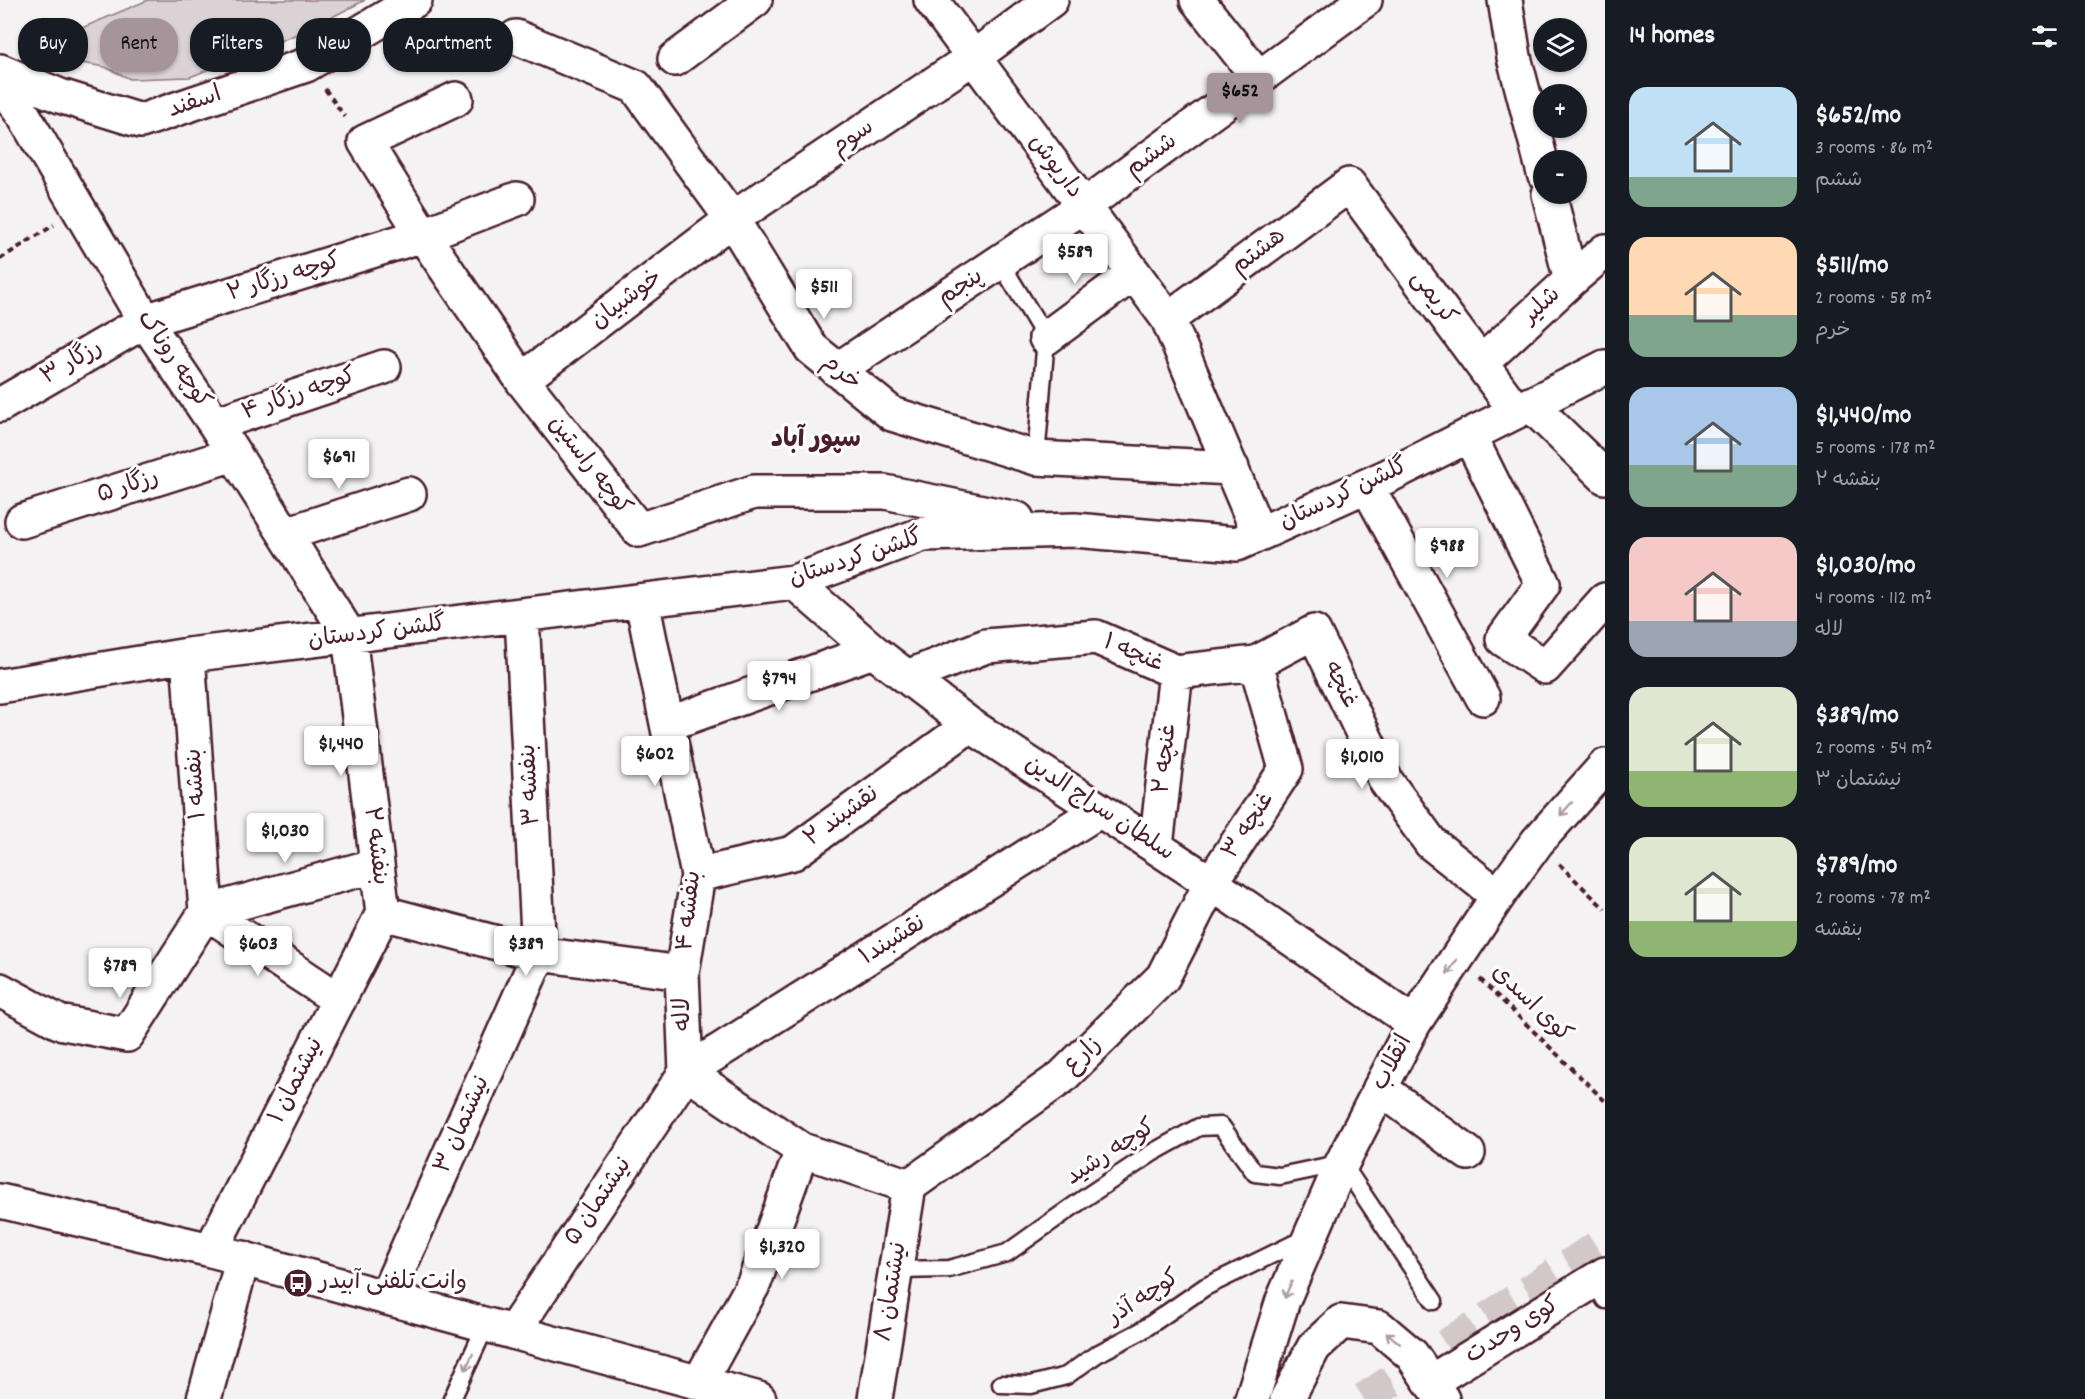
<!DOCTYPE html>
<meta charset="utf-8">
<style>
:root{--surface:#171b24;--page:#242831;--text:#f1f3f6;--muted:#9ea1a6;--accent:#a6949b}
body{margin:0;font-family:Dekko,"Playpen Sans Arabic",sans-serif;background:var(--page);color:var(--text);height:100vh;display:flex;flex-direction:column;font-size:22px;white-space:nowrap}
*{box-sizing:border-box;margin:0}
p{font-size:20px;color:var(--muted)}
.icon{flex:none;width:33px;height:33px;fill:none;stroke:currentColor;stroke-width:2;stroke-linecap:round;stroke-linejoin:round}
.map{position:relative;flex:1;overflow:hidden}
.details{display:flex;flex-direction:column;background:var(--surface);width:480px}
.details>*{flex:none}
.guide{position:absolute;left:18px;top:18px;width:570px;height:54px;display:flex;gap:12px}
.fabs{position:absolute;left:1533px;top:18px;display:grid;gap:12px}
.fabs a{display:grid;place-items:center;width:54px;height:54px;border-radius:50%;background:var(--surface);box-shadow:0 2px 4px #0004;font-size:30px}
.price{position:absolute;translate:-50% -51px;padding:0 14px;border-radius:6px;background:#fff;color:#222;font-size:20px;line-height:39px;filter:drop-shadow(0 2px 3px #0008)}
.price::after{content:'';position:absolute;left:50%;top:36px;width:18px;height:14px;margin-left:-9px;background:inherit;clip-path:polygon(0 0,100% 0,50% 100%)}
.price.active{background:var(--accent);color:#111}
ul{padding:0;list-style:none}
li{display:flex;align-items:center;gap:18px;height:150px;padding:0 24px}
li span{display:grid;place-items:center;flex:none;width:168px;height:120px;border-radius:18px;color:#555}
li>.icon{margin-inline-start:auto}
span .icon{width:72px;height:72px;fill:#fffc;stroke-width:1}
li b{font-size:26px}
h2{display:flex;justify-content:space-between;align-items:center;height:72px;padding:0 24px;font-size:26px}
.chip{padding:0 21px;border-radius:24px;background:var(--surface);box-shadow:0 2px 4px #0004;font-size:21px;line-height:54px}
.chip.active{background:var(--accent);color:#111}
main{display:flex;flex:1;min-height:0}
.map>svg:first-child{display:block}
.green{fill:#dbd2d5;stroke:#927880;stroke-width:1.5}
.lines{fill:none;stroke-linecap:round;stroke-linejoin:round}
.secondary-tunnel{stroke:#d2c8ca;stroke-width:33;stroke-dasharray:33 16;stroke-linecap:butt}
.lane-casing{stroke:#4a1f2b;stroke-width:21}
.street-casing{stroke:#4a1f2b;stroke-width:38}
.secondary-casing{stroke:#4a1f2b;stroke-width:38}
.path{stroke:#4a1f2b;stroke-width:4;stroke-dasharray:6 4.5;stroke-linecap:butt}
.lane{stroke:#fff;stroke-width:16}
.street{stroke:#fff;stroke-width:33}
.secondary{stroke:#fff;stroke-width:33}
.oneway{stroke:#ae9aa0}
.labels{text-anchor:middle;dominant-baseline:central;stroke-width:6;stroke-linejoin:round;paint-order:stroke}
.street-label{font-size:24px;fill:#4a1f2b;stroke:#fff}
.poi-label{font-size:24px;fill:#4a1f2b;stroke:#fff;text-anchor:start}
.neighbourhood-label{font-size:26px;font-weight:bold;fill:#4a1f2b;stroke:#fff}
</style>
<main>
<div class="map">
<svg width="1605" height="1399" viewBox="0 0 1605 1399">
<rect width="100%" height="100%" fill="#f4f2f2"/>
<filter id="ink" filterUnits="userSpaceOnUse"><feTurbulence type="fractalNoise" baseFrequency=".0167" numOctaves="2"/><feDisplacementMap in="SourceGraphic" scale="12" xChannelSelector="R" yChannelSelector="G"/><feConvolveMatrix kernelMatrix="1 2 1 2 8 2 1 2 1" color-interpolation-filters="sRGB"/></filter>
<g filter="url(#ink)">
<path class="green" d="M148 0H365L307 30 190 77 130 79 105 67 57 59 32 49Z"/>
<g class="lines">
<path class="secondary-tunnel" d="M1364 1399 1605 1242"/>
<g class="lane-casing">
<path id="lane" d="M1000 262 1046 338 1036 458
M896 1270 949 1269 1007 1253 1089 1195 1152 1153 1199 1127 1221 1126 1255 1173 1280 1176 1342 1163 1434 1301
M1594 1280 1605 1300
M1001 1384 1031 1385 1066 1376 1097 1354 1141 1331 1205 1287 1306 1238
M452 1399 486 1325"/>
</g>
<g class="street-casing">
<path id="street" d="M931 0 1168 319 1259 534
M1197 0 1259 78
M1505 0 1514 57 1544 173
M516 37 636 87 732 219 811 348 892 414 1036 458 1232 468
M675 59 755 0
M0 71 60 96 141 121 306 65 415 0
M0 84 24 116 145 321 215 424 349 635 383 913
M456 99 365 142 423 235 522 380 639 530 754 492H885L1017 519
M1549 194 1571 280
M1168 319 1349 185 1516 411
M1046 338 1134 273
M1481 363 1571 280 1605 251
M837 370 1084 206 1365 0
M522 380 732 219 974 57 1051 0
M1530 404 1605 477
M0 405 145 321 423 235 517 199
M215 424 384 367
M1469 435 1543 584 1503 639 1545 667 1605 600
M1367 486 1483 698
M22 521 234 454
M286 534 409 494
M794 582 873 651 970 725 1211 883 1414 1023
M642 601 698 875 682 973 686 1072 802 1150 909 1186
M188 655 206 912
M1256 663 1314 632 1386 781 1431 843 1498 896
M907 677 986 646 1096 637 1176 672 1256 663 1286 769 1211 883 1163 977 1062 1077 909 1186
M0 686 188 655 794 582 923 534 1075 530 1237 544 1388 476 1605 367
M668 724 873 651
M1156 846 1176 672
M698 875 793 853 970 725
M206 912 377 865
M206 912 339 1000
M383 913 539 954 682 973
M0 990 59 1022 127 1035 206 912
M1380 1088 1468 1153
M211 1250 383 913
M386 1297 539 954 522 616
M513 1332 686 1072 1100 810
M1432 1381 1605 1274
M699 1383 754 1283 802 1150
M204 1399 243 1258
M875 1399 909 1186"/>
</g>
<g class="secondary-casing">
<path id="secondary" d="M0 1201 211 1250 759 1399
M1252 1399 1283 1300 1342 1163 1414 1023 1498 896 1537 842 1605 766
M1287 1399 1314 1347 1341 1322 1379 1327 1412 1355 1442 1399"/>
</g>
<path class="path" d="M325 89 345 117
M0 259 54 225
M1559 864 1605 909
M1480 979 1605 1101"/>
<use href="#lane" class="lane"/>
<use href="#street" class="street"/>
<use href="#secondary" class="secondary"/>
</g>
<defs><path id="oneway-shaft" d="M-6 0H5M1.5-3L5.5 0L1.5 3" fill="none" stroke-width="1.6" stroke-linecap="round" stroke-linejoin="round" transform="scale(1.5)"/></defs>
<g class="oneway">
<use href="#oneway-shaft" transform="translate(1566 809) rotate(132)"/>
<use href="#oneway-shaft" transform="translate(1452 967) rotate(124)"/>
<use href="#oneway-shaft" transform="translate(1288 1290) rotate(113)"/>
<use href="#oneway-shaft" transform="translate(1393 1338) rotate(-140)"/>
<use href="#oneway-shaft" transform="translate(469 1362) rotate(115)"/>
</g>
</g>
<defs>
<g id="bus-disc" transform="scale(1.5)"><circle r="9.5" fill="#4a1f2b" stroke="#fff"/><path d="M-5-6H5V4H4V6H2V4H-2V6H-4V4H-5ZM-3.5-4V0h7V-4ZM-3.5 1.2v1.5H-2V1.2ZM2 1.2v1.5H3.5V1.2Z" fill="#fff"/></g>
</defs>
<g fill-rule="evenodd">
<use href="#bus-disc" x="298" y="1283"/>
</g>
<g class="labels">
<g class="street-label">
<text transform="translate(195 103) rotate(-19)">اسفند</text>
<text transform="translate(853 138) rotate(-34)">سوم</text>
<text transform="translate(1152 156) rotate(-36)">ششم</text>
<text transform="translate(1055 167) rotate(53)">داریوش</text>
<text transform="translate(1259 252) rotate(-37)">هشتم</text>
<text transform="translate(284 278) rotate(-17)">کوچه رزگار ۲</text>
<text transform="translate(961 288) rotate(-33)">پنجم</text>
<text transform="translate(1433 298) rotate(54)">کریمی</text>
<text transform="translate(627 300) rotate(-37)">خوشبیان</text>
<text transform="translate(1542 306) rotate(-43)">شلیر</text>
<text transform="translate(173 360) rotate(56)">کوچه روناک</text>
<text transform="translate(72 363) rotate(-30)">رزگار ۳</text>
<text transform="translate(841 373) rotate(39)">خرم</text>
<text transform="translate(299 395) rotate(-19)">کوچه رزگار ۴</text>
<text transform="translate(589 466) rotate(52)">کوچه راستین</text>
<text transform="translate(128 487) rotate(-18)">رزگار ۵</text>
<text transform="translate(1344 495) rotate(-25)">گلشن کردستان</text>
<text transform="translate(856 559) rotate(-18)">گلشن کردستان</text>
<text transform="translate(377 633) rotate(-7)">گلشن کردستان</text>
<text transform="translate(1133 654) rotate(23)">غنچه ۱</text>
<text transform="translate(1340 685) rotate(64)">غنچه</text>
<text transform="translate(1166 759) rotate(-84)">غنچه ۲</text>
<text transform="translate(197 784) rotate(-94)">بنفشه ۱</text>
<text transform="translate(531 785) rotate(-93)">بنفشه ۳</text>
<text transform="translate(1099 809) rotate(33)">سلطان سراج الدین</text>
<text transform="translate(842 817) rotate(-36)">نقشبند ۲</text>
<text transform="translate(1249 826) rotate(-57)">غنچه ۳</text>
<text transform="translate(375 846) rotate(83)">بنفشه ۲</text>
<text transform="translate(690 911) rotate(-84)">بنفشه ۴</text>
<text transform="translate(893 941) rotate(-32)">نقشبند۱</text>
<text transform="translate(1531 1004) rotate(44)">کوی اسدی</text>
<text transform="translate(684 1014) rotate(-92)">لاله</text>
<text transform="translate(1083 1056) rotate(-44)">زارع</text>
<text transform="translate(1393 1063) rotate(-62)">انقلاب</text>
<text transform="translate(297 1081) rotate(-63)">نیشتمان ۱</text>
<text transform="translate(463 1125) rotate(-66)">نیشتمان ۳</text>
<text transform="translate(1111 1153) rotate(-33)">کوچه رشید</text>
<text transform="translate(599 1202) rotate(-56)">نیشتمان ۵</text>
<text transform="translate(892 1292) rotate(-81)">نیشتمان ۸</text>
<text transform="translate(1144 1298) rotate(-33)">کوچه آذر</text>
<text transform="translate(1513 1331) rotate(-32)">کوی وحدت</text>
</g>
<g class="poi-label">
<text x="319" y="1283">وانت تلفنی آبیدر</text>
</g>
<g class="neighbourhood-label">
<text x="816" y="440">سپور آباد</text>
</g>
</g>
</svg>
<div class="fabs">
<a><svg class="icon" aria-label="layers" viewBox="0 0 24 24"><path d="M12 4l9 5-9 5-9-5zM3 14l9 5 9-5"/></svg></a>
<a>+</a>
<a>−</a>
</div>
<b class="price active" style="left:1240px;top:124px">$652</b>
<b class="price" style="left:1075px;top:285px">$589</b>
<b class="price" style="left:824px;top:320px">$511</b>
<b class="price" style="left:339px;top:490px">$691</b>
<b class="price" style="left:1447px;top:579px">$988</b>
<b class="price" style="left:779px;top:712px">$794</b>
<b class="price" style="left:341px;top:777px">$1,440</b>
<b class="price" style="left:655px;top:787px">$602</b>
<b class="price" style="left:1362px;top:790px">$1,010</b>
<b class="price" style="left:285px;top:864px">$1,030</b>
<b class="price" style="left:258px;top:977px">$603</b>
<b class="price" style="left:526px;top:977px">$389</b>
<b class="price" style="left:120px;top:999px">$789</b>
<b class="price" style="left:782px;top:1280px">$1,320</b>
<div class="guide">
<a class="chip">Buy</a>
<a class="chip active">Rent</a>
<a class="chip">Filters</a>
<a class="chip">New</a>
<a class="chip">Apartment</a>
</div>
</div>
<section class="details">
<h2>14 homes<svg class="icon" aria-label="filters" viewBox="0 0 24 24"><path d="M4 7h16M4 17h16"/><circle cx="9" cy="7" r="2"/><circle cx="15" cy="17" r="2"/></svg></h2>
<ul>
<li><span style="background:linear-gradient(#bfe0f5 75%,#7fa58c 0)"><svg class="icon" aria-label="home" viewBox="0 0 24 24"><path d="M3 11l9-7 9 7M6 9v11h12V9"/></svg></span><div><b>$652/mo</b><p>3 rooms · 86 m²</p><p>ششم</p></div></li>
<li><span style="background:linear-gradient(#ffd9b3 65%,#7fa58c 0)"><svg class="icon" aria-label="home" viewBox="0 0 24 24"><path d="M3 11l9-7 9 7M6 9v11h12V9"/></svg></span><div><b>$511/mo</b><p>2 rooms · 58 m²</p><p>خرم</p></div></li>
<li><span style="background:linear-gradient(#a9c7e8 65%,#7fa58c 0)"><svg class="icon" aria-label="home" viewBox="0 0 24 24"><path d="M3 11l9-7 9 7M6 9v11h12V9"/></svg></span><div><b>$1,440/mo</b><p>5 rooms · 178 m²</p><p>بنفشه ۲</p></div></li>
<li><span style="background:linear-gradient(#f6c9c9 70%,#9aa5b1 0)"><svg class="icon" aria-label="home" viewBox="0 0 24 24"><path d="M3 11l9-7 9 7M6 9v11h12V9"/></svg></span><div><b>$1,030/mo</b><p>4 rooms · 112 m²</p><p>لاله</p></div></li>
<li><span style="background:linear-gradient(#dfe7d0 70%,#8fb573 0)"><svg class="icon" aria-label="home" viewBox="0 0 24 24"><path d="M3 11l9-7 9 7M6 9v11h12V9"/></svg></span><div><b>$389/mo</b><p>2 rooms · 54 m²</p><p>نیشتمان ۳</p></div></li>
<li><span style="background:linear-gradient(#dfe7d0 70%,#8fb573 0)"><svg class="icon" aria-label="home" viewBox="0 0 24 24"><path d="M3 11l9-7 9 7M6 9v11h12V9"/></svg></span><div><b>$789/mo</b><p>2 rooms · 78 m²</p><p>بنفشه</p></div></li>
</ul>
</section>
</main>
